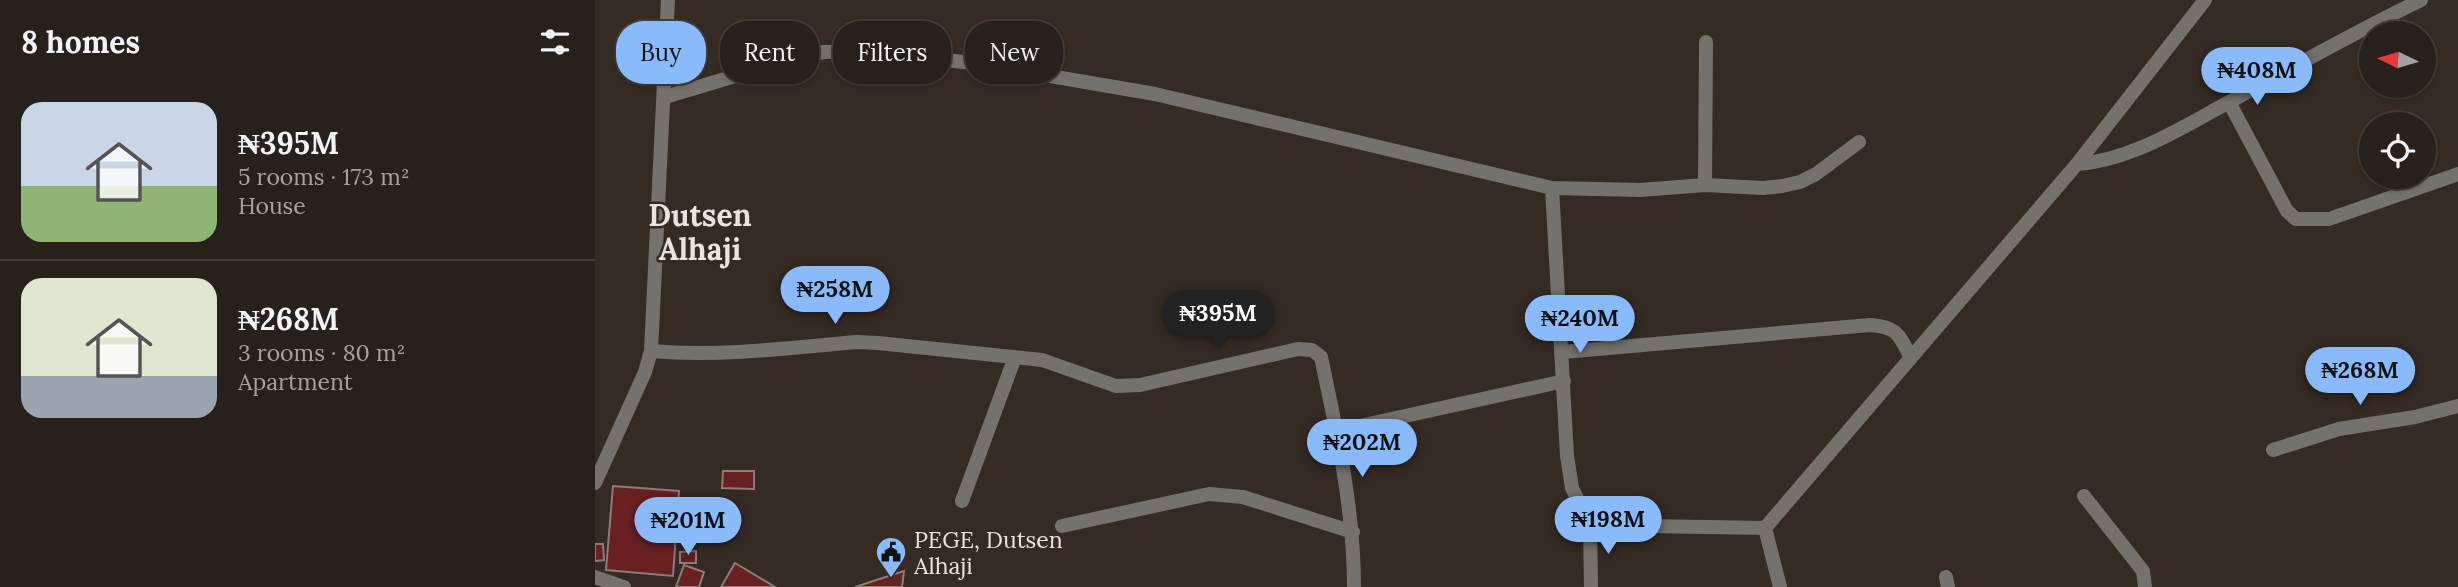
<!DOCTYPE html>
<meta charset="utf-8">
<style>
:root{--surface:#28201a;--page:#342d27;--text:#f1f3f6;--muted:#a5a3a2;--line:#443e39;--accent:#89bafc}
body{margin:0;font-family:Lora,serif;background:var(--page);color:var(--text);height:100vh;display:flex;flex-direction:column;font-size:26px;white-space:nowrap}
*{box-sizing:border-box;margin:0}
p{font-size:23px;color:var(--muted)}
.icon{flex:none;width:38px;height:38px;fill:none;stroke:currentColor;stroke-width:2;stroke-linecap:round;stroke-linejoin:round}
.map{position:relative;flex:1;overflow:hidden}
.drawer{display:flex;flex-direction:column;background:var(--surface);width:595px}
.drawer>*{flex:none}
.top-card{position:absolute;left:21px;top:21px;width:665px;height:63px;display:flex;gap:14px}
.needle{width:46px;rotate:275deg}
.buttons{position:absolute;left:1764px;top:21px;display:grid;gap:14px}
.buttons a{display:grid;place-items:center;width:77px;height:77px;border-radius:50%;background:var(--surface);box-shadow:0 2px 5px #0004,0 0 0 2px var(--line);font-size:35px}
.price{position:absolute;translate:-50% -60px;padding:0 16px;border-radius:24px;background:var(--accent);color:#111;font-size:23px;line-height:46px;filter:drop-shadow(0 2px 4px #0008)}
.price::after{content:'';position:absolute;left:50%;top:42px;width:21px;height:16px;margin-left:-10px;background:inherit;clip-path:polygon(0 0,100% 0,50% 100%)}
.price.active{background:#222;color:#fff}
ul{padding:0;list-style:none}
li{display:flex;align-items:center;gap:21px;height:175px;padding:0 21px}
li+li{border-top:2px solid var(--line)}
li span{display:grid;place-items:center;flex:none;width:196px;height:140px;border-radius:21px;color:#555}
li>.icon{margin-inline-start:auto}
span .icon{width:84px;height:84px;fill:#fffc;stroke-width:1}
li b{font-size:30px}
h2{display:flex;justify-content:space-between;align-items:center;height:84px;padding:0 21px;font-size:30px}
.pill{padding:0 24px;border-radius:28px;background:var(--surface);box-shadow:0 2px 5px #0004,0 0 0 2px var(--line);font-size:24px;line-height:63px}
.pill.active{background:var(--accent);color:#111}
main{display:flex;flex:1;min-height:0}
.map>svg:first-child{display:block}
.building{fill:#692021;stroke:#8c7c7a;stroke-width:2}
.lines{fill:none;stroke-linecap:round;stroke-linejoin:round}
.street{stroke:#75726d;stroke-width:14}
.labels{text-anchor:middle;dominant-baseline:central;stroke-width:5;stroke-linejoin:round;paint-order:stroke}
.poi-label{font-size:23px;fill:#eae3de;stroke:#352b23;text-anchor:start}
.district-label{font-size:30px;font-weight:bold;fill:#eae3de;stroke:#352b23}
</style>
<main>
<section class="drawer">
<h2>8 homes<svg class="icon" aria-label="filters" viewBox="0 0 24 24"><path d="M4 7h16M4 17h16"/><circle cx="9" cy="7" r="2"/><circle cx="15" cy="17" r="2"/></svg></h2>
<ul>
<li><span style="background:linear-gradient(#c9d6e8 60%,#8fb573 0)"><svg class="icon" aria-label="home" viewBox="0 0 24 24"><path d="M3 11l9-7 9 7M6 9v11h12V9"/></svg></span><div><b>₦395M</b><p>5 rooms · 173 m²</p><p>House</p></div></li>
<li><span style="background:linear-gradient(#dfe7d0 70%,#9aa5b1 0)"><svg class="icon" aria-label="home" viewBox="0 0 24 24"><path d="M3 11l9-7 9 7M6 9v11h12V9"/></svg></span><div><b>₦268M</b><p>3 rooms · 80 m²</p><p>Apartment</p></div></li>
</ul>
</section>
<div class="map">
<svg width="1863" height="587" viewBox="0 0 1863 587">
<rect width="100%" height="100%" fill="#352b23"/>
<path class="building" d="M128 471H159V489L127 488Z
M18 486 84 491 78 576 11 570Z
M0 544H8L9 560 0 561Z
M101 551V563H85V552Z
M140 563 180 587H126Z
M89 565 109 572 104 587H81Z
M309 571 307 587H260Z"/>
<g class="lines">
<path class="street" d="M70 97 207 56 229 52 260 51 379 63 560 94 957 188 1045 190 1110 185 1168 188 1187 186 1205 182 1221 174 1264 142
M1634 102 1692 211 1701 219H1734L1863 174
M1482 164C1538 160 1589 126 1638 100 1700 66 1762 31 1826 0
M1110 185 1111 42
M957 188 972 456 977 488 995 525 996 587
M56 351C125 357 193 348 262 342L283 343 447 360 521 386 545 385 703 349 717 350 726 357C742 433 759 509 759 587
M968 352 1275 325C1303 327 1304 335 1316 358
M742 431 969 381
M1678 450 1744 429 1820 417 1863 406
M0 483 50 372 56 351 73 0
M1489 496 1548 571 1550 587
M367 501 420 357
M995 525 1170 528
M467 526 614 494 648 497 758 532
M1170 528 1482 164 1610 0
M1170 528 1185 587
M0 577 29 587
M1351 577 1353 587"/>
</g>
<defs>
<g id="civic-pin" transform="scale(1.575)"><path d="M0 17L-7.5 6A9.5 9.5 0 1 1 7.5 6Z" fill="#89bafc" stroke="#352b23"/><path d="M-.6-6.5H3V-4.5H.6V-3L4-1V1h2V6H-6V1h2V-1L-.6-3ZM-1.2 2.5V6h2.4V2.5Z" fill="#111"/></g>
</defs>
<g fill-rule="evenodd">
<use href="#civic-pin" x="296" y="552"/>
</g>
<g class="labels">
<g class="poi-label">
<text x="319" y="539">PEGE, Dutsen<tspan x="319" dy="26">Alhaji</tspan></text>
</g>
<g class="district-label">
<text x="105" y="215">Dutsen<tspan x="105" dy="34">Alhaji</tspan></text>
</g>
</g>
</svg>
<div class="buttons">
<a><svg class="needle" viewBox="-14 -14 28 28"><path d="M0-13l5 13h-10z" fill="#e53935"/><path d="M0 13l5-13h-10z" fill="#a5a3a2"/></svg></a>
<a><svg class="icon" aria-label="locate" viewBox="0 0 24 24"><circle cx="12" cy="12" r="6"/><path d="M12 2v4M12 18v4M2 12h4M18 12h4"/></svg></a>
</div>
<b class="price" style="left:1662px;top:107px">₦408M</b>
<b class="price" style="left:240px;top:326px">₦258M</b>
<b class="price active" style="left:623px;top:350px">₦395M</b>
<b class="price" style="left:985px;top:355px">₦240M</b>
<b class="price" style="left:1765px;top:407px">₦268M</b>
<b class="price" style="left:767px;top:479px">₦202M</b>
<b class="price" style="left:1013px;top:556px">₦198M</b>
<b class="price" style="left:93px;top:557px">₦201M</b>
<div class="top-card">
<a class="pill active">Buy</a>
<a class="pill">Rent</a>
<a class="pill">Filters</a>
<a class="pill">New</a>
</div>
</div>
</main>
